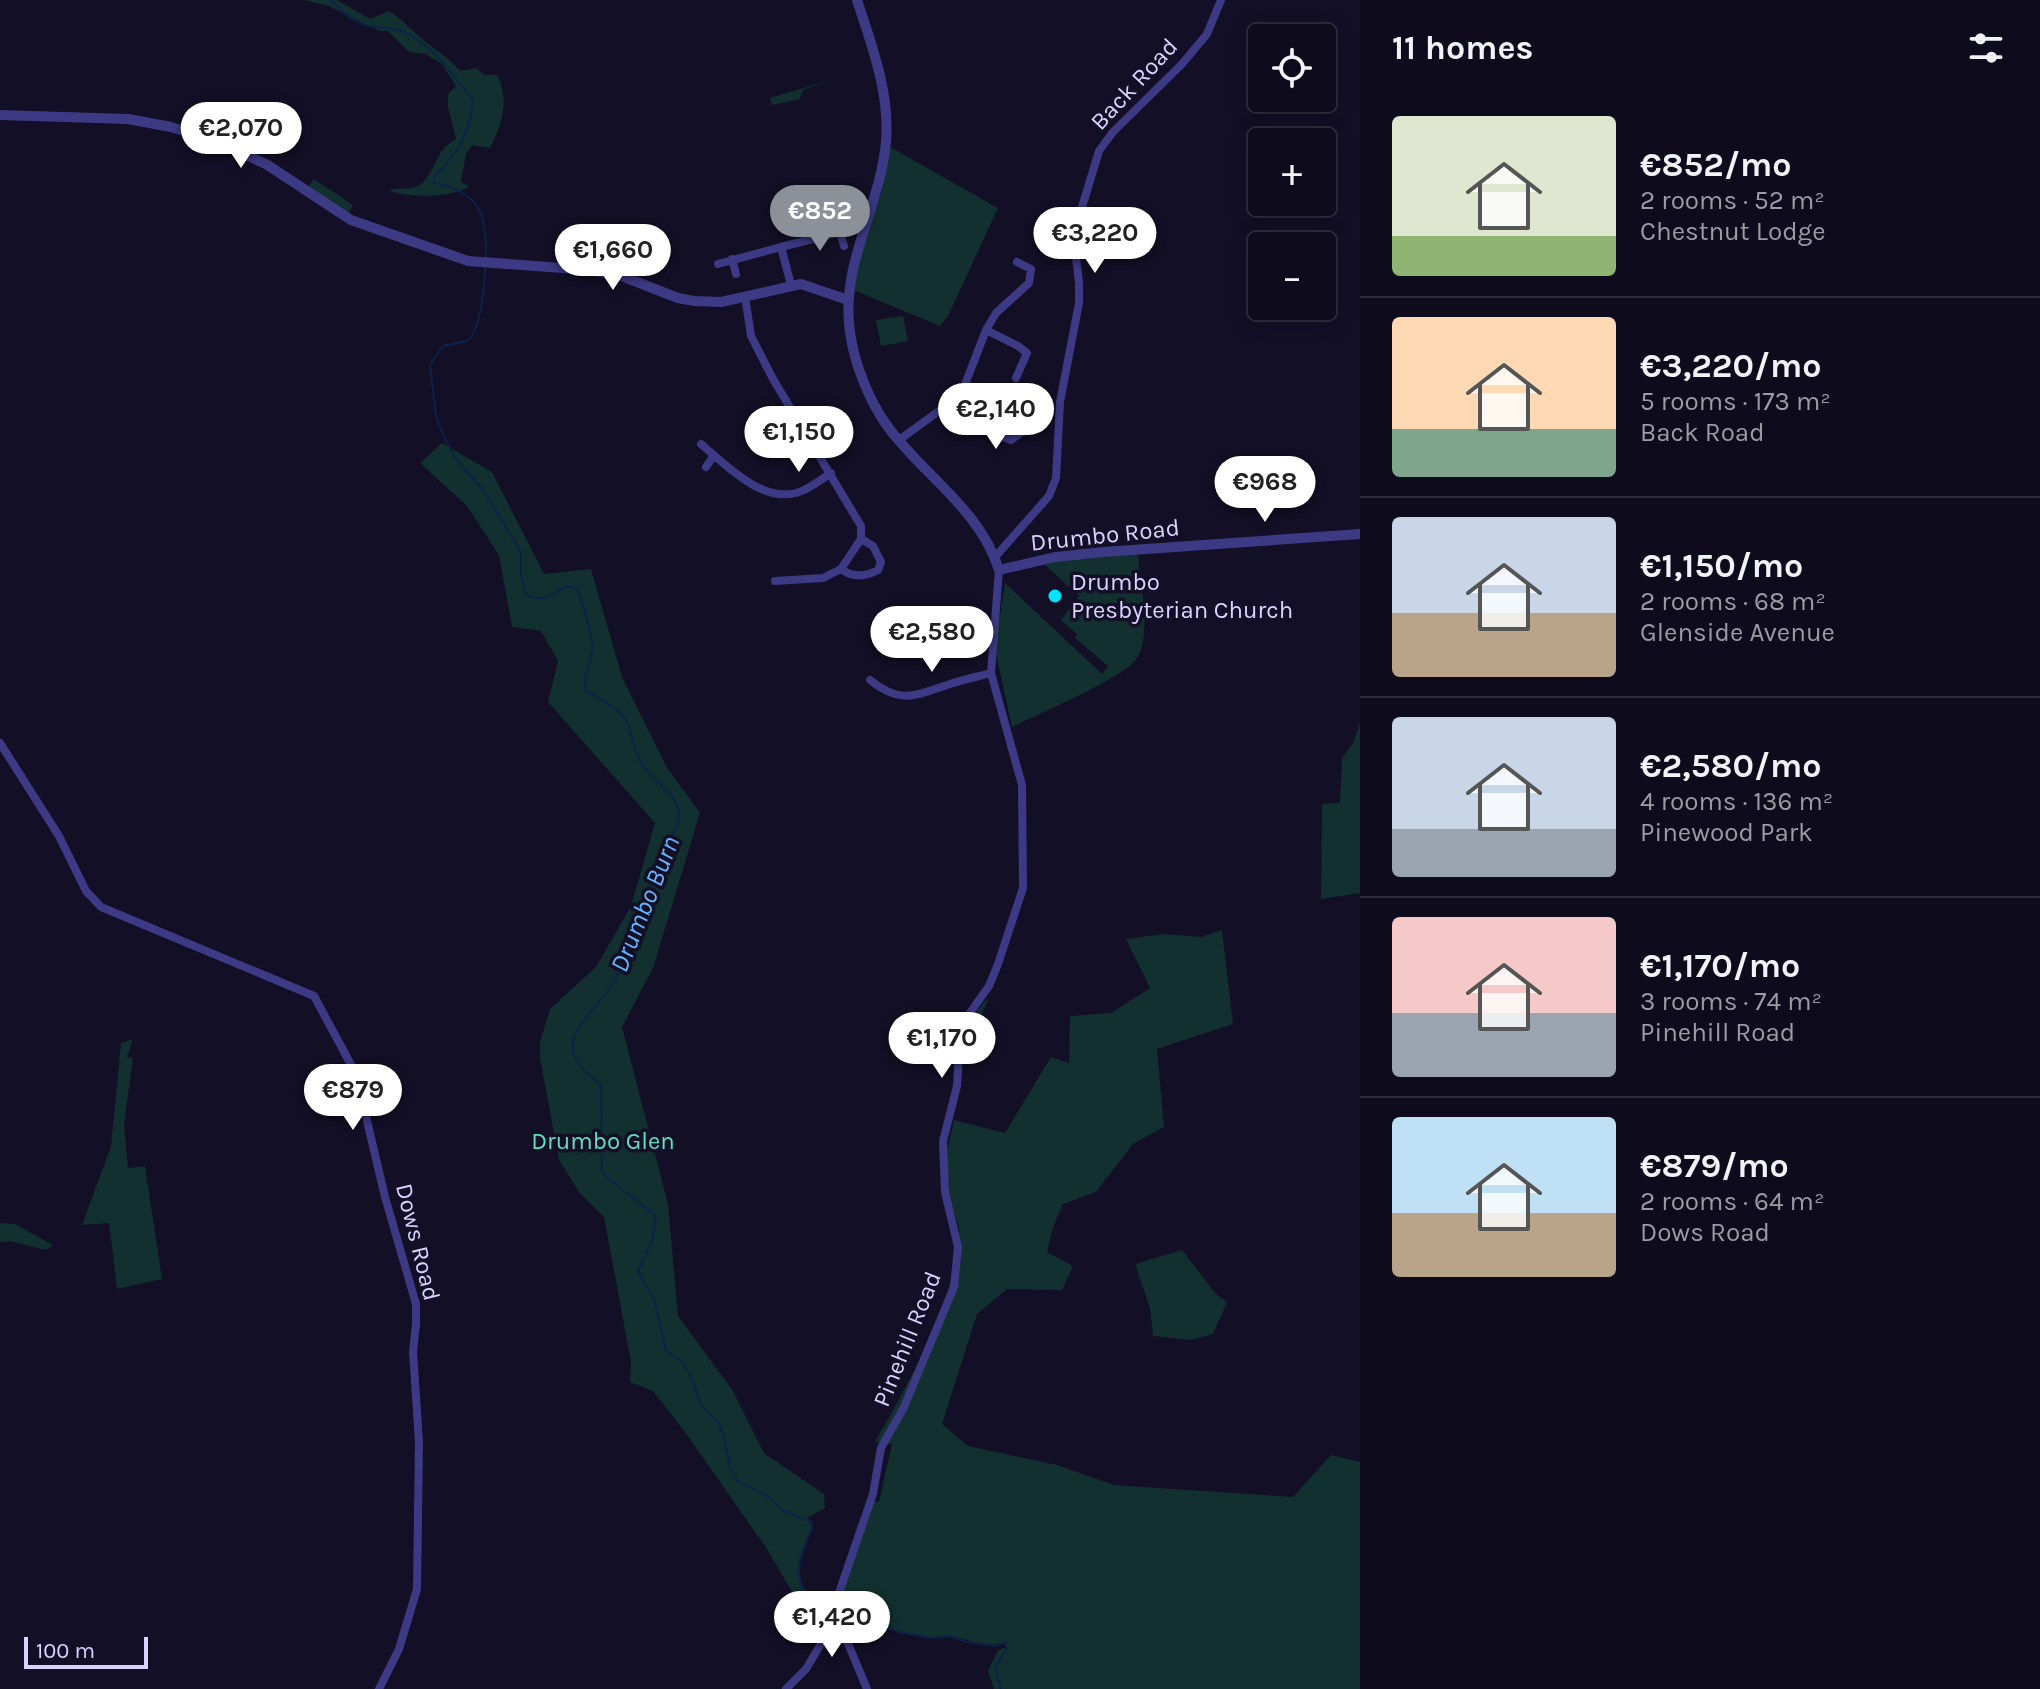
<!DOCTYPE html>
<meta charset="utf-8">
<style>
:root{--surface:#0e0b1c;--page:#171425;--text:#f1f3f6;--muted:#9b9ba3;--line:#2e2b3b;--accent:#8c9099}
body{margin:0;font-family:Karla,sans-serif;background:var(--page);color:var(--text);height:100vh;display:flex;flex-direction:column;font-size:30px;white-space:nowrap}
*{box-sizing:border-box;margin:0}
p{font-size:26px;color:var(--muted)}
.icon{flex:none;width:44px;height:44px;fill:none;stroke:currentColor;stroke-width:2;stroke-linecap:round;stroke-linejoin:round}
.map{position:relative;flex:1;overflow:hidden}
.side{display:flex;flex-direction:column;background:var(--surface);width:680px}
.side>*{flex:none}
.controls{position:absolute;left:1248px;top:24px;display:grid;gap:16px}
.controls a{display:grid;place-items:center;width:88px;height:88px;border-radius:8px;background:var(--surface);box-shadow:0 4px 20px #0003,0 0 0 2px var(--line);font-size:40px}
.scale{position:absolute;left:24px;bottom:20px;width:124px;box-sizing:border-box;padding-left:8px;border:4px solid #d9d4ff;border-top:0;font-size:22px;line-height:28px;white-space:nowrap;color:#d9d4ff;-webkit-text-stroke:6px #130f26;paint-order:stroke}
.price{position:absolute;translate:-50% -68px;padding:0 18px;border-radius:28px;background:#fff;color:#222;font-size:26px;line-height:52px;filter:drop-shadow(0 2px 4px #0008)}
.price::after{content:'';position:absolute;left:50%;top:48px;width:24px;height:18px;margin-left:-12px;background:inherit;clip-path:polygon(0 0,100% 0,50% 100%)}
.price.on{background:var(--accent);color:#fff}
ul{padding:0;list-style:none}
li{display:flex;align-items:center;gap:24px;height:200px;padding:0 32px}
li+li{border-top:2px solid var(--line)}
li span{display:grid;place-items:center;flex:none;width:224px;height:160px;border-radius:8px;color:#555}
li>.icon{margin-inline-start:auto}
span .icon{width:96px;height:96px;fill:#fffc;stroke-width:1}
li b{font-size:34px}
h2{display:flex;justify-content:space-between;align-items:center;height:96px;padding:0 32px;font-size:34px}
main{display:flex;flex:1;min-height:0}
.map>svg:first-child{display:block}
.green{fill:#12302f}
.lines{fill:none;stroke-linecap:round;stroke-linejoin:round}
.stream{stroke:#0c2248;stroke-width:2}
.minor{stroke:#3d3a85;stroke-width:8}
.tertiary{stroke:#3d3a85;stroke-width:10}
.poi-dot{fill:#00e5ff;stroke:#130f26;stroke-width:3}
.labels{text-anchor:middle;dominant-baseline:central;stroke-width:7;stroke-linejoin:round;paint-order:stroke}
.street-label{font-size:24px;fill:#d9d4ff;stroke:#130f26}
.poi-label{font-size:24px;fill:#d9d4ff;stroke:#130f26;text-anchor:start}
.park-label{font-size:24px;fill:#5fe0c0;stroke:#130f26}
.water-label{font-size:26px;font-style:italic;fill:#62b6ff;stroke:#130f26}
</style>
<main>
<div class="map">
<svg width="1360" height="1689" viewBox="0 0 1360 1689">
<rect width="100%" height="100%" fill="#130f26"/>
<path class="green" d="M304 0H337L370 19 388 11C402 17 407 27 419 36 433 48 448 57 460 71L476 68 485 75H497C510 99 502 125 490 148L472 145 466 154 461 182 469 187C448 198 412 198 389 191 399 186 411 191 420 185 436 173 434 150 456 139L448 107V94L456 86 442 64 425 54 409 52 388 31H380L329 6Z
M827 81 803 90 800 99 772 105 770 98Z
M890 147 998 208 948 316 940 326 851 289 858 256 882 191Z
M314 179 353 205 349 213 308 187Z
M903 316 908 341 881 346 876 320Z
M442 443 492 472 544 574 591 569 622 677 666 766 700 813 653 968 622 1027 668 1204 678 1316 733 1391 764 1453 824 1494 825 1508 808 1517 813 1527C809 1538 800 1551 799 1562 797 1575 804 1597 819 1598 825 1598 830 1592 836 1591L867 1502H879L892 1444 875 1442C904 1392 943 1322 954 1265L961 1262 959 1228 948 1193 947 1151 954 1120 1005 1133 1051 1057 1069 1063 1070 1016 1111 1013 1150 988 1126 939 1164 934 1201 937 1222 930 1233 1024 1157 1049 1164 1127 1133 1144 1096 1192 1063 1204 1053 1227 1047 1252 1073 1266 1062 1290 1007 1289 977 1314 942 1424 968 1446 1057 1465 1114 1485 1293 1497 1331 1455 1360 1462V1689H994L988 1671 998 1650 1007 1647 1005 1642C986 1649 967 1638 948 1636 943 1636 939 1638 934 1638 917 1638 899 1632 883 1627L882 1618 818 1636 767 1549 685 1432 653 1391 630 1382 631 1362 604 1217 579 1192 559 1160 540 1058V1042L550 1009 596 967 631 906 655 823 548 702 558 661 541 631 512 627 499 555 467 506 420 463Z
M1138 553C1140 581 1152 635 1137 658 1126 677 1036 715 1012 727L997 658 996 641 1005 583 1102 674 1108 666 1075 638 1077 634 1061 620 1079 596 1042 562Z
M1360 723V893L1321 899 1322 804 1340 803 1342 758 1353 743Z
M989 998 964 1052C965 1025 970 1016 989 998Z
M133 1039 127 1057 133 1058 124 1125 128 1168 145 1166 162 1279 117 1289 109 1223 82 1225 111 1146 121 1043Z
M0 1223 15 1224 53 1245 46 1250 10 1241 0 1242Z
M1182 1250 1216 1294 1227 1302 1213 1334 1191 1340 1153 1336 1150 1308 1135 1264Z"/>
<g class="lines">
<path class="stream" d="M331 0C340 10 352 22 366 25 384 29 396 26 414 37 439 53 454 77 473 100 472 131 456 155 434 177V183C480 192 487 214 486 258
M485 265C485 279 481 332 468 340 462 343 450 344 443 346L430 365 436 416 443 435 455 458 484 491 521 552V575L526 594C541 604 553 595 567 586L576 588C582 600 594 639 592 652 589 667 583 675 586 691 599 698 616 706 625 719 631 729 633 748 639 759 648 778 675 790 679 812 680 823 674 830 670 840 665 849 665 860 660 869 654 882 645 893 640 907 632 929 628 954 617 976 598 1016 537 1042 601 1084L602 1173 656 1216 652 1241 638 1271 654 1299 666 1350 682 1362 693 1380 700 1404 719 1424 724 1436 730 1469 739 1482 768 1497 782 1510 811 1522 812 1528C802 1552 786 1584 817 1600L834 1594
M840 1597 859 1613 899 1632 932 1638 949 1636 967 1642 995 1646 1005 1642 1007 1648 995 1667 1001 1689"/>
<path class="minor" d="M840 232 844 246
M781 247 852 229
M732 259 736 274
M718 264 781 247 791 285
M745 296 751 336 773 379 861 526V539L873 546 881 562 878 570C865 577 853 578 841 569L823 578 775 581
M986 330 1018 346 1027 353 1016 378
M961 395 1005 438 1011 440 1040 419
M899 440 961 395 986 330 996 313 1029 283 1031 269 1017 262
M701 444C727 466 766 508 804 490 813 486 822 479 831 473
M706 467 714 455
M995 557 1049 496 1056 478 1060 402 1079 303V282L1074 242 1076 227 1099 151 1113 132 1182 64 1207 34 1221 0
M841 569 861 539
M870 680C900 704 914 696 947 685 961 680 976 677 991 673
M0 743 59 836 86 891 101 907 314 996 356 1074 385 1197 416 1304V1324L413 1352 419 1442 417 1589 399 1649 379 1689
M834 1610 867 1689
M786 1689 806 1669 822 1642 873 1494 881 1448 904 1407 954 1287 958 1247 945 1192 943 1141 957 1086 960 1039 967 1017 989 986 998 964 1023 888 1022 785 991 673 999 570"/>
<path class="tertiary" d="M857 0C872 46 890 93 886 142 880 208 840 264 850 332 854 363 869 401 888 427 924 476 980 509 999 570L1055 557 1103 552 1360 534
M0 115 128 119 171 127 209 139 266 164 351 220 468 261 589 270 619 275 678 298 694 301 721 302 801 284 848 300"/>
</g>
<circle class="poi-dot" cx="1055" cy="596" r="8"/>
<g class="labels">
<g class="street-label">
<text transform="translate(1134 84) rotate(-47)">Back Road</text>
<text transform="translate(1105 535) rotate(-6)">Drumbo Road</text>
<text transform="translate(418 1242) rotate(76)">Dows Road</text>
<text transform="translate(907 1339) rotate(-68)">Pinehill Road</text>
</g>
<g class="poi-label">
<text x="1071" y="582">Drumbo<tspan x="1071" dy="28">Presbyterian Church</tspan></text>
</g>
<g class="park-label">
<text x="603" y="1141">Drumbo Glen</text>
</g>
<g class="water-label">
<text transform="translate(645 904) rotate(-68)">Drumbo Burn</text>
</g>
</g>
</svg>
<div class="controls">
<a><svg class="icon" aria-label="locate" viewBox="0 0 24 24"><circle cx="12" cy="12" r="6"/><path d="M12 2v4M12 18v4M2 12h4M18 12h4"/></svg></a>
<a>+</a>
<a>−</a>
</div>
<div class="scale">100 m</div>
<b class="price" style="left:241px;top:170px">€2,070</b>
<b class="price on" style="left:820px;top:253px">€852</b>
<b class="price" style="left:1095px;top:275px">€3,220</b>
<b class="price" style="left:613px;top:292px">€1,660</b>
<b class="price" style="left:996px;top:451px">€2,140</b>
<b class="price" style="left:799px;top:474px">€1,150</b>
<b class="price" style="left:1265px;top:524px">€968</b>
<b class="price" style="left:932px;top:674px">€2,580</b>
<b class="price" style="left:942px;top:1080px">€1,170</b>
<b class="price" style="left:353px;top:1132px">€879</b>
<b class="price" style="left:832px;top:1659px">€1,420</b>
</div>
<section class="side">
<h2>11 homes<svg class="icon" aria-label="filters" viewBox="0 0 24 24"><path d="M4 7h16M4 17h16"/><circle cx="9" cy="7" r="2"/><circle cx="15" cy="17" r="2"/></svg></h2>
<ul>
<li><span style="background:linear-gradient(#dfe7d0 75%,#8fb573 0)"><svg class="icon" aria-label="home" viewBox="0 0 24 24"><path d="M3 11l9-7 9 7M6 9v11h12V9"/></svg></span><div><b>€852/mo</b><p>2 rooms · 52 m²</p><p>Chestnut Lodge</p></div></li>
<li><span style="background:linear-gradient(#ffd9b3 70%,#7fa58c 0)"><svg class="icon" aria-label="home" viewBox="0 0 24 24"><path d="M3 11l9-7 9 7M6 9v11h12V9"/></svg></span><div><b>€3,220/mo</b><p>5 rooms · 173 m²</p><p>Back Road</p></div></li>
<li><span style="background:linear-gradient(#c9d6e8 60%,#b9a48a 0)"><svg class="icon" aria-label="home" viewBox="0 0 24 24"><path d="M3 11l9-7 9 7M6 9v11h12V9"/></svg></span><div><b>€1,150/mo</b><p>2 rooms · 68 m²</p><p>Glenside Avenue</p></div></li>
<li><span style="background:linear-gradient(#c9d6e8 70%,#9aa5b1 0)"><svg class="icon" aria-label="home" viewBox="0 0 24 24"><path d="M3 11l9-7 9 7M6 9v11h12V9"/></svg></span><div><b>€2,580/mo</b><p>4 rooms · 136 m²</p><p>Pinewood Park</p></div></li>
<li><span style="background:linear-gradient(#f6c9c9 60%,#9aa5b1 0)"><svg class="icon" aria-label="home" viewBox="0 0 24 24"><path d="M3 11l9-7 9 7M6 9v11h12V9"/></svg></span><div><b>€1,170/mo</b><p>3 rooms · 74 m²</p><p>Pinehill Road</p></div></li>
<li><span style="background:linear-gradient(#bfe0f5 60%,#b9a48a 0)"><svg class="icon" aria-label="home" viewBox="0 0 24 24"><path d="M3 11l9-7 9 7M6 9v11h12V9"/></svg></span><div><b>€879/mo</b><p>2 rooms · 64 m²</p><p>Dows Road</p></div></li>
</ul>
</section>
</main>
